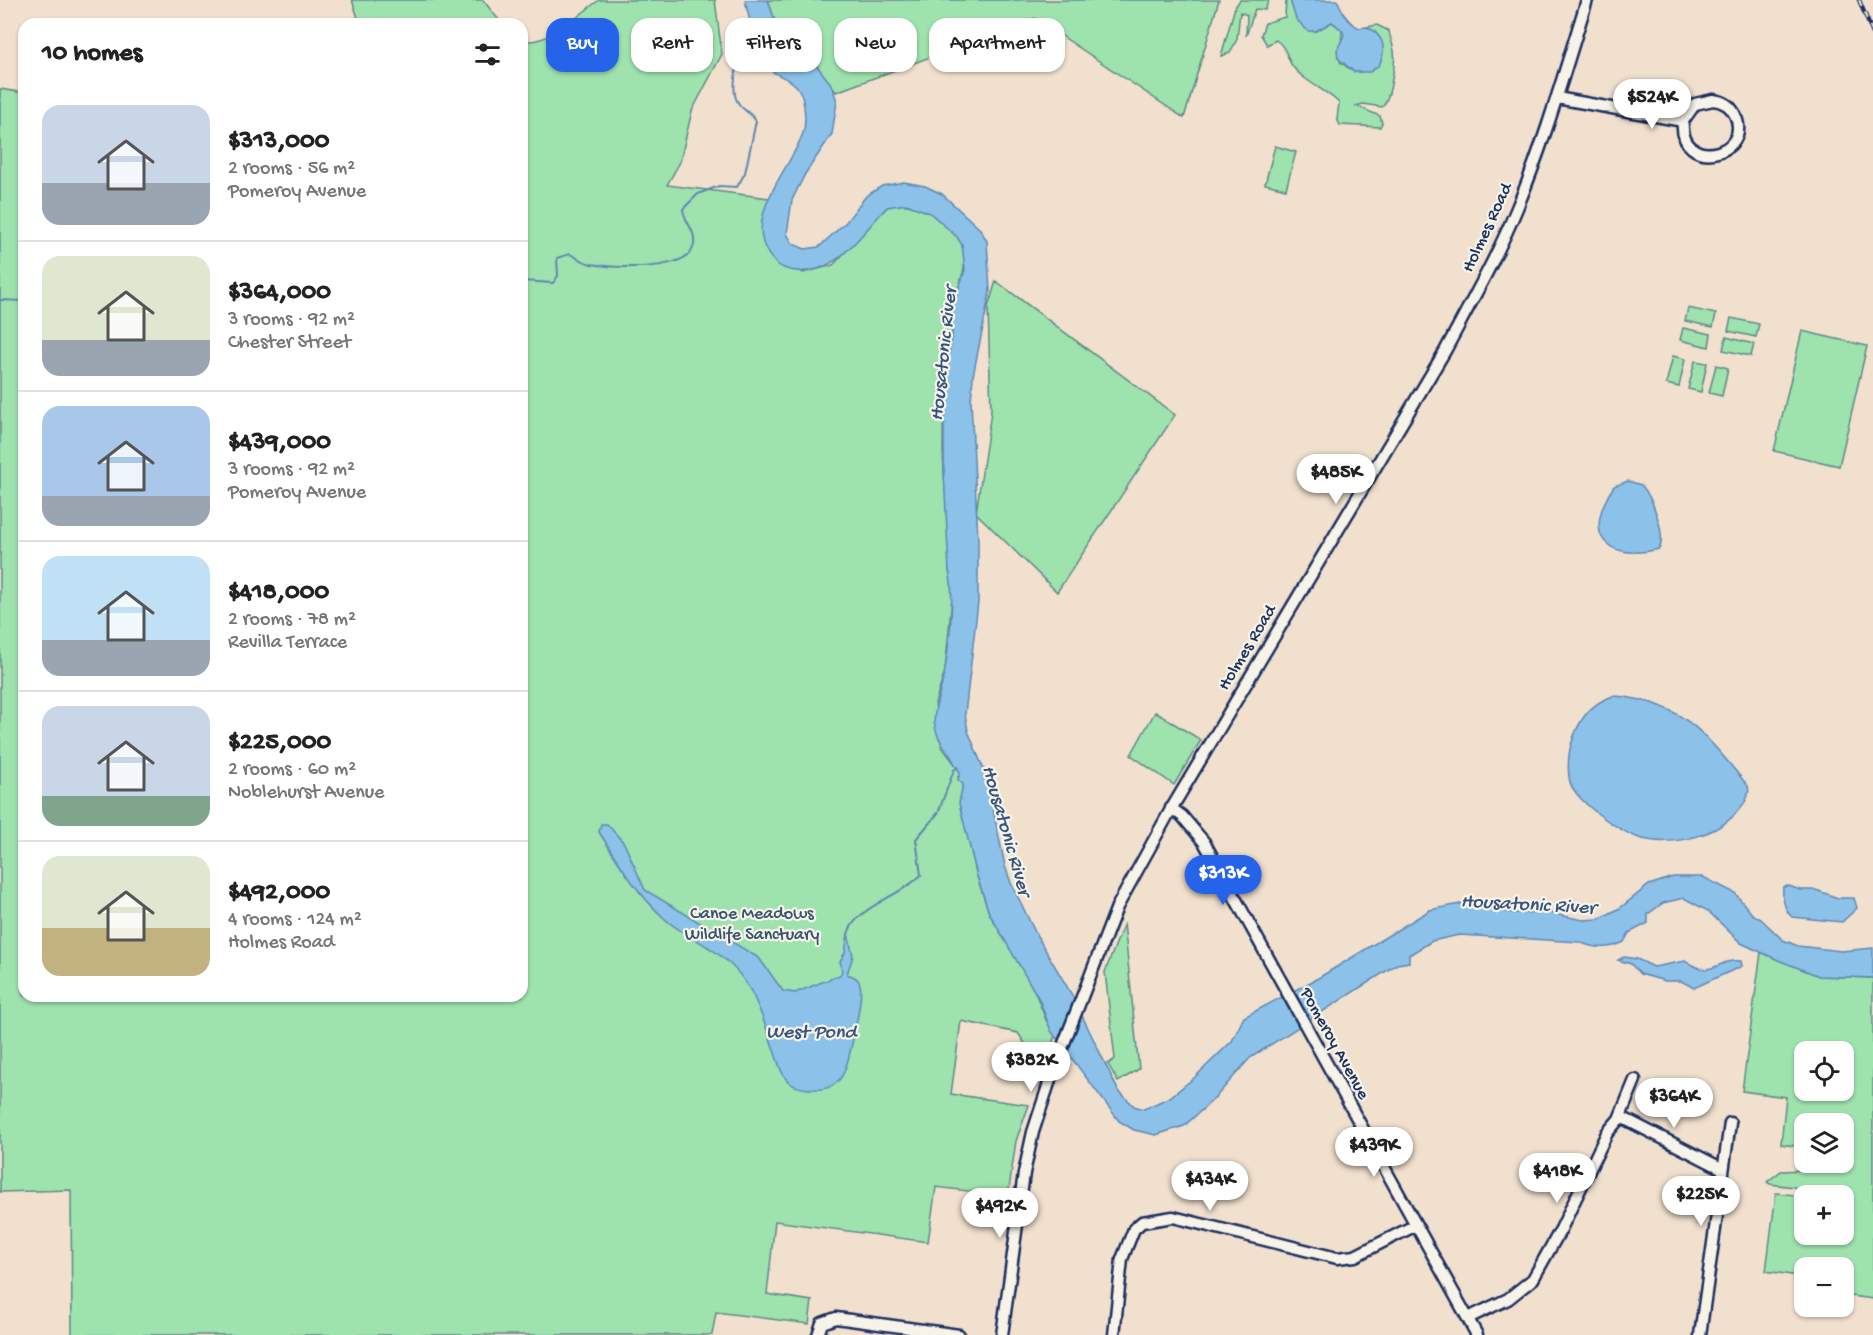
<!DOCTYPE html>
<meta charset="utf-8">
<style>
:root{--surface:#fff;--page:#f2f2f2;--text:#222;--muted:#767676;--line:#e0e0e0;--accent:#2563eb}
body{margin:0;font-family:"Gochi Hand",sans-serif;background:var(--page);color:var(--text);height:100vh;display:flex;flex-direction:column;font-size:22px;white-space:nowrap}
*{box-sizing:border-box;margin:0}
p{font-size:20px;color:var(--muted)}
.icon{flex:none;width:33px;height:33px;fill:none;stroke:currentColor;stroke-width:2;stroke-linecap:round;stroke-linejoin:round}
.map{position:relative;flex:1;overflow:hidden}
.sheet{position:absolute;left:18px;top:18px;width:510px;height:984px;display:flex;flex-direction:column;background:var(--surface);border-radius:18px;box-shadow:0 2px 4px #0004}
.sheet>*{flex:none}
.top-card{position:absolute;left:546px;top:18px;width:570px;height:54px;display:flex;gap:12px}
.controls{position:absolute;left:1794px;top:1041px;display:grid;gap:12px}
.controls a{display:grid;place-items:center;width:60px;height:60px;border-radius:12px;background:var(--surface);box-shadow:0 2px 4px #0004;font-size:30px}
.price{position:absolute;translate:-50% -51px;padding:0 14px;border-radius:21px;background:#fff;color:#222;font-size:20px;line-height:39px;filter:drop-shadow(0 2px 3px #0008)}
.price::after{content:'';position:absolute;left:50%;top:36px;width:18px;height:14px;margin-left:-9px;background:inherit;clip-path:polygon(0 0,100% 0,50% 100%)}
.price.on{background:var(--accent);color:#fff}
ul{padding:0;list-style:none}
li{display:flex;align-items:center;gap:18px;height:150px;padding:0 24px}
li+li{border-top:2px solid var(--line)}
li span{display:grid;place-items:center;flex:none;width:168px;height:120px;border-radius:18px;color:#555}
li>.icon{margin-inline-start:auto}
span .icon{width:72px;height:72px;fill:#fffc;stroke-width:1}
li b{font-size:26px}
h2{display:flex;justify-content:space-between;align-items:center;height:72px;padding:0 24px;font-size:26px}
.chip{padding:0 21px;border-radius:18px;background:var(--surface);box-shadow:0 2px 4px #0004;font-size:21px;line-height:54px}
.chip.on{background:var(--accent);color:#fff}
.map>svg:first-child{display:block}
.green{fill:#9ee2ae;stroke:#5c8886;stroke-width:1.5;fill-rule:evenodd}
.water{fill:#8cc1e9;stroke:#5f87b1;stroke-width:1.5}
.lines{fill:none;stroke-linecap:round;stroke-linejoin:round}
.stream{stroke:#5f87b1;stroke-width:2}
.minor-casing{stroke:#1b2f5e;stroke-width:15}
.minor{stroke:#f7f3e8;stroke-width:10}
.rail-casing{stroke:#1b2f5e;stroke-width:4.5}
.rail{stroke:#f7f3e8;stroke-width:2;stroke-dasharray:7;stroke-linecap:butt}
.labels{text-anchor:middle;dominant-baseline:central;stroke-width:4.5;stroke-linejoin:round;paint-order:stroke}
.street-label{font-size:18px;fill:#1b2f5e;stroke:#f7f3e8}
.park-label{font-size:18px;fill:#35536e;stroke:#f7f3e8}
.water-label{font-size:20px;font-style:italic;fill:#375481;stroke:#f7f3e8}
</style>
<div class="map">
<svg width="1873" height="1335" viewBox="0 0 1873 1335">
<rect width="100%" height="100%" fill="#f1e0ce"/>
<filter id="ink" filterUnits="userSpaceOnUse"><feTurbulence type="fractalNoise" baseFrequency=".0167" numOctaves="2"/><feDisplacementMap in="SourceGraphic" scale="12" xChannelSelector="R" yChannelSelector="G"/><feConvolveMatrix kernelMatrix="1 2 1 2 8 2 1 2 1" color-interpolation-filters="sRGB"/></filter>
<g filter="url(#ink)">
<path class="green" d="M352 0H483L502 24H360Z
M599 0H715L722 54 692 111 680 162 667 185 769 198 762 235 803 273 833 265 887 207C910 196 955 222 962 245 970 269 957 285 953 307 951 318 953 329 952 339 945 375 943 412 943 448 944 489 950 530 949 571L953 587 945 672 935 703 942 747 961 772 958 777 963 784 960 803 977 876 989 913 1033 987 1046 1020 1055 1036 1042 1070 1018 1033 961 1021 951 1094 1029 1105 1016 1141 1008 1196 936 1187 928 1242 775 1221 767 1294 812 1301 809 1324 716 1312 712 1335H72L71 1190 0 1192V89L24 93V996H522V41C550 45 578 15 599 0Z
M768 0H1219L1184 118 1035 18 836 92 817 66 780 37Z
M1240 0H1269L1265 10 1255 9 1246 36 1247 15 1240 12 1237 39 1230 53 1221 56 1235 7Z
M1286 0H1290L1316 31 1332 22 1342 30 1340 62C1358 76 1359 74 1379 65 1385 53 1381 33 1367 27L1377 25 1389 31C1390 38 1393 44 1394 51 1396 62 1390 101 1382 107L1363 104 1356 106 1380 116 1382 123 1380 127 1340 125 1337 119 1339 103C1325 89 1302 81 1291 64 1287 56 1285 46 1276 40L1267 45 1261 35 1265 23 1285 17Z
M1275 146 1296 152 1286 189 1265 184Z
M996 281 1175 415 1057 592 976 513 991 412 988 307Z
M1688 308 1716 314 1713 327 1685 321Z
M1731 318 1759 324 1756 337 1728 331Z
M1683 328 1711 334 1709 347 1680 340Z
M1802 331 1867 346 1839 466 1774 451Z
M1726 337 1754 344 1751 356 1723 350Z
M1673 356 1685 359 1679 387 1666 384Z
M1695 361 1707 363 1701 392 1688 389Z
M1716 365 1728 368 1722 396 1709 393Z
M1155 712 1201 740 1174 785 1131 755Z
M1124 923 1139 1069 1118 1082 1108 1064 1115 1059 1105 972Z
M1761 952 1819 976 1873 978V1299L1844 1295V1268H1804V1277L1766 1271 1776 1193 1804 1196V1234H1844V1196L1808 1195 1794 1187 1770 1184 1767 1182 1781 1171 1804 1170 1807 1163 1844 1162V1124H1804V1153L1802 1147 1781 1144 1786 1097 1742 1091ZM1804 1052H1844V1090H1804Z"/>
<path class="water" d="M745 0H768L780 36 817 66 831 84 837 101 832 134 805 174 792 200 787 234 793 244 805 249 819 247 846 222 866 196 882 186 904 182 925 186 942 194 980 229 987 241 990 292 973 376 971 401 978 540V602L965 714 968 731 986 775 1005 866 1011 883 1037 936 1072 995 1118 1090 1134 1106 1144 1109 1170 1097 1194 1078 1232 1041 1244 1017 1320 977 1430 910 1465 903 1514 913 1545 912 1583 920 1599 919 1620 908 1649 885 1673 877H1703L1735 893 1752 914 1761 919 1783 940 1798 946 1841 951 1873 948V978L1819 976 1778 960 1741 943 1708 911 1684 898 1663 903 1648 914V923L1629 933 1624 942C1610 949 1594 949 1580 942L1459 935 1432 941 1409 955V962L1397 964 1250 1058 1214 1099 1184 1126 1156 1135 1134 1130 1119 1121 1051 1031 1039 999 989 913 977 876 959 803 963 784 958 780 960 772C955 767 953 759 948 752 922 720 940 704 945 669 949 643 955 595 949 571L944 472V373L952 338 953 305 965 270 962 245 957 237 930 213 906 204 887 207C860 235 834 280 790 270 780 268 775 263 769 255 742 216 792 167 803 133 806 124 805 114 804 106 800 75 782 82 765 66L760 40 751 26Z
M1290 0H1337C1344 13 1345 20 1359 28L1367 27C1384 35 1387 49 1379 65L1370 72H1354L1338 58 1337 50 1344 35 1342 30 1332 22 1316 31H1308L1296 19Z
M1628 481 1641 485C1652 496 1667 536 1659 549 1604 562 1582 534 1614 486Z
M1613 696C1622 696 1631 698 1641 700 1693 712 1715 747 1748 786 1751 797 1743 805 1736 813 1715 837 1669 847 1639 838 1619 831 1580 804 1571 785 1567 775 1568 755 1571 745 1578 721 1589 704 1613 696Z
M601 824H607L624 843 645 890 759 958 783 991 795 993 840 975 842 971 840 961 845 953 848 934 853 956 847 974C853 976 859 978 860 985 864 996 849 1062 843 1074 840 1081 831 1088 822 1089 787 1091 784 1081 774 1050 760 1011 753 979 718 954 701 941 680 933 665 919 637 894 619 863 599 832Z
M1789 886 1800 890H1816L1838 898H1854L1857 908 1842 922 1792 917C1784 910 1782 897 1783 887Z
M1624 957 1637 959 1654 967 1685 961C1716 980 1715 958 1741 961L1742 966 1694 988 1681 981H1665L1640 974 1631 964 1618 960Z"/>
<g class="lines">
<path class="stream" d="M522 281 553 283 558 276 557 258 570 254C577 258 584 262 591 264 613 268 690 273 694 244 696 230 684 222 683 209L698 194 719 186 737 187 745 173 756 121C751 113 744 111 739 104 726 88 744 42 753 26
M0 300 24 301
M848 934C855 907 903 895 921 875L916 839 938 813 954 770 958 767"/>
<g class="minor-casing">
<path id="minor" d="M1557 98 1683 121 1695 104 1713 100C1723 101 1731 106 1735 115 1754 156 1678 173 1683 121
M1171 808 1182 816 1204 842 1477 1335
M1619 1119 1623 1118 1723 1169
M1468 1318 1508 1299 1533 1279 1561 1229 1607 1133 1619 1119 1635 1080
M818 1335 822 1323 836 1318 959 1335
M1002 1335 1024 1173 1033 1132 1052 1074 1117 907 1170 811 1445 351C1470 304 1497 257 1517 208 1545 141 1565 70 1587 0
M1114 1335 1122 1259 1134 1229 1142 1222 1173 1217 1337 1258 1355 1256 1416 1225
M1700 1335 1730 1123"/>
</g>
<use href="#minor" class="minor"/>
<g class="rail-casing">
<path id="rail" d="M1859 0 1873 34"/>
</g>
<use href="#rail" class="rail"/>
</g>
</g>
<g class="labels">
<g class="street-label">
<text transform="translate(1488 228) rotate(-65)">Holmes Road</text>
<text transform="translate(1248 648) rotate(-59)">Holmes Road</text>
<text transform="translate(1334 1044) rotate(61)">Pomeroy Avenue</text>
</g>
<g class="park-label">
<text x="752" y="914">Canoe Meadows<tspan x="752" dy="21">Wildlife Sanctuary</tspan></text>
</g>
<g class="water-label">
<text transform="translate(945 354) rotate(-84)">Housatonic River</text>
<text transform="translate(1005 831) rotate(74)">Housatonic River</text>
<text transform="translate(1528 906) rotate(3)">Housatonic River</text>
<text x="811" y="1033">West Pond</text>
</g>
</g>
</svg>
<div class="controls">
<a><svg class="icon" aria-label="locate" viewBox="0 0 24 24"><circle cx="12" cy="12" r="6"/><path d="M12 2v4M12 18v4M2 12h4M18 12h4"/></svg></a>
<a><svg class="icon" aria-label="layers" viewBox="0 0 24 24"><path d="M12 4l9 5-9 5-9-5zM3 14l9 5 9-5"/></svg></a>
<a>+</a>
<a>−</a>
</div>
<b class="price" style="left:1652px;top:130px">$524K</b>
<b class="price" style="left:1336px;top:505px">$485K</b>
<b class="price on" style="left:1223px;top:906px">$313K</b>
<b class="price" style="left:1031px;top:1093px">$382K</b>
<b class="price" style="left:1674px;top:1129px">$364K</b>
<b class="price" style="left:1374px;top:1178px">$439K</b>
<b class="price" style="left:1557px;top:1204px">$418K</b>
<b class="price" style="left:1210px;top:1212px">$434K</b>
<b class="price" style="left:1701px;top:1227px">$225K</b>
<b class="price" style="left:1000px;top:1239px">$492K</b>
<div class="top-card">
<a class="chip on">Buy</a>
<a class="chip">Rent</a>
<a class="chip">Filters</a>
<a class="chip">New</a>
<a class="chip">Apartment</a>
</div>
<section class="sheet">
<h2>10 homes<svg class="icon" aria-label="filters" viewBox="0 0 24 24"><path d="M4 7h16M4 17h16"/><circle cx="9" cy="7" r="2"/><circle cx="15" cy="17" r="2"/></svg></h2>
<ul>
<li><span style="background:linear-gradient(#c9d6e8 65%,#9aa5b1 0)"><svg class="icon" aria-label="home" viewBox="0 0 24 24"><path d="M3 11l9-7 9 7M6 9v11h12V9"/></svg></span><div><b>$313,000</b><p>2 rooms · 56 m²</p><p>Pomeroy Avenue</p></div></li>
<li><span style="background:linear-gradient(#dfe7d0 70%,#9aa5b1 0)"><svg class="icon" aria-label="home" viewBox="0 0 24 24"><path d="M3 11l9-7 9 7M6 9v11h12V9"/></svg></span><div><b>$364,000</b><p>3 rooms · 92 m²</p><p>Chester Street</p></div></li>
<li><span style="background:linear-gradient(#a9c7e8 75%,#9aa5b1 0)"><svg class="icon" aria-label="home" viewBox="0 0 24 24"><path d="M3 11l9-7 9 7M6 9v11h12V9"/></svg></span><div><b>$439,000</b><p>3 rooms · 92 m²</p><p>Pomeroy Avenue</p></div></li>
<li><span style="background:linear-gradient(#bfe0f5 70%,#9aa5b1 0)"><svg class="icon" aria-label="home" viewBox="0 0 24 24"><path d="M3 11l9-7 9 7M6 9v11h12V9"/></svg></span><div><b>$418,000</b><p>2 rooms · 78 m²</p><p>Revilla Terrace</p></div></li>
<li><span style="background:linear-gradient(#c9d6e8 75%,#7fa58c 0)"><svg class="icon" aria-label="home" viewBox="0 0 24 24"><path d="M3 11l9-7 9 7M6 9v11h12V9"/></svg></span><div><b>$225,000</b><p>2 rooms · 60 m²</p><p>Noblehurst Avenue</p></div></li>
<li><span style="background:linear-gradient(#dfe7d0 60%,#c2b280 0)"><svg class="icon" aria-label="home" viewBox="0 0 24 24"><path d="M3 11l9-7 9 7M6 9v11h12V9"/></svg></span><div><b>$492,000</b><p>4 rooms · 124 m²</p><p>Holmes Road</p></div></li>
</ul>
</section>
</div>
